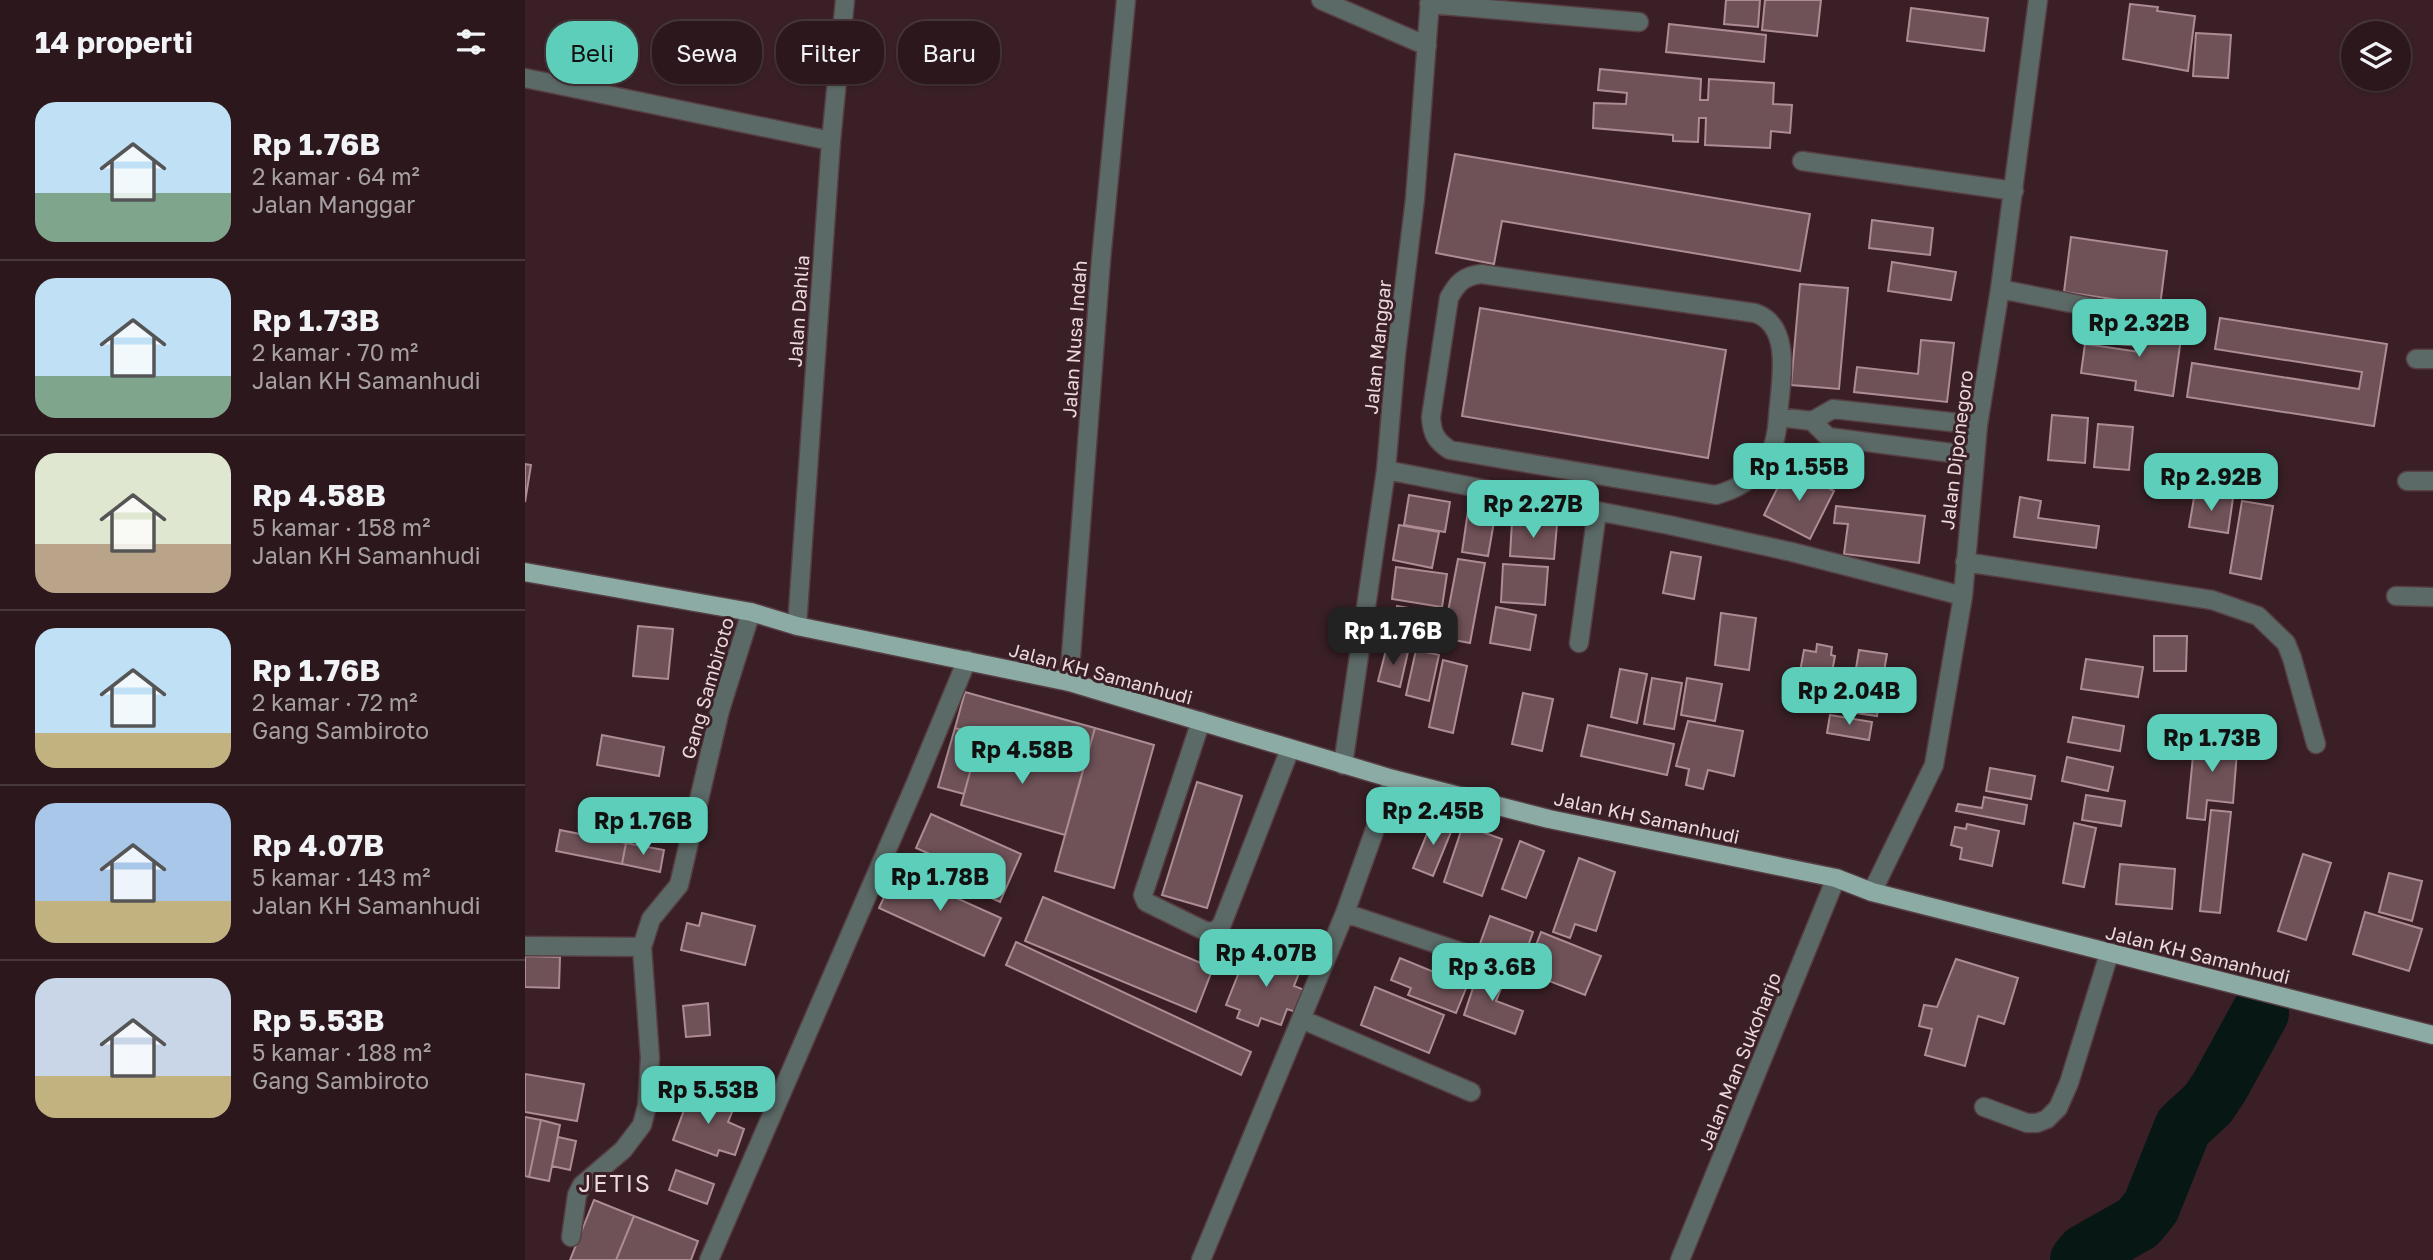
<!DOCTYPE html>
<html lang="id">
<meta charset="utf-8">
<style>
:root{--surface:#2c181c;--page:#342125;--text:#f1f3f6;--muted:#a6a0a3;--line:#48373b;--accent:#5cceba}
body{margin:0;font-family:"Golos Text",sans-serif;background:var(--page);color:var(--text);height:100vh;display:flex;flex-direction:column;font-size:26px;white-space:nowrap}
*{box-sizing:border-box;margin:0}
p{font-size:23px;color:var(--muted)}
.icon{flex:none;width:38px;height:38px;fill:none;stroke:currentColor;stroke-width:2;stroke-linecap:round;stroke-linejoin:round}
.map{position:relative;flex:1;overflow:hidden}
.side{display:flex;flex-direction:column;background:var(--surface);width:525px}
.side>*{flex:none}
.banner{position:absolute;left:21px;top:21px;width:665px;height:63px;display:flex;gap:14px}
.controls{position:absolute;left:1816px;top:21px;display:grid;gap:14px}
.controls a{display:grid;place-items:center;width:70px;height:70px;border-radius:50%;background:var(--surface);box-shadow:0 2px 5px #0004,0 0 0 2px var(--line);font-size:35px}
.price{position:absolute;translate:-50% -60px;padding:0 16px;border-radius:14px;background:var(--accent);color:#111;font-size:23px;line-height:46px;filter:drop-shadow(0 2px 4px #0008)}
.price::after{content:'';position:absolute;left:50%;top:42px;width:21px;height:16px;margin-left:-10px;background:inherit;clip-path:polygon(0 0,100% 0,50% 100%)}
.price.active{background:#222;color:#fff}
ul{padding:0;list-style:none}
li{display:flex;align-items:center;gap:21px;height:175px;padding:0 35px}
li+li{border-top:2px solid var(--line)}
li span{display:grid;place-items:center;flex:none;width:196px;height:140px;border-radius:21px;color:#555}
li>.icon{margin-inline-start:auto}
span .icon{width:84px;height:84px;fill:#fffc;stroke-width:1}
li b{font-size:30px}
h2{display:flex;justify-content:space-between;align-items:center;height:84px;padding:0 35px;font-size:30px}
.pill{padding:0 24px;border-radius:28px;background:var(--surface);box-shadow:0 2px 5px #0004,0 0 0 2px var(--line);font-size:24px;line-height:63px}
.pill.active{background:var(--accent);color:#111}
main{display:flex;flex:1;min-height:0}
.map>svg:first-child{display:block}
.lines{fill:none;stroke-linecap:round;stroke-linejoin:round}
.river{stroke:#061714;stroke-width:58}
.building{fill:#6f5258;stroke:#ad8c93;stroke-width:2}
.minor-casing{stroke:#563e43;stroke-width:21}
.major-casing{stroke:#563e43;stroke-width:21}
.minor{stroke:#5c6a67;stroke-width:18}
.major{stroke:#8daba5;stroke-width:18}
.labels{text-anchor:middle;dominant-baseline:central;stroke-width:6;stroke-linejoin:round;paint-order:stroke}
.street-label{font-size:19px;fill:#ebd9dd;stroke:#3a2026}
.quarter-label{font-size:23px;letter-spacing:2px;fill:#ebd9dd;stroke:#3a2026}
</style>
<main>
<section class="side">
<h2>14 properti<svg class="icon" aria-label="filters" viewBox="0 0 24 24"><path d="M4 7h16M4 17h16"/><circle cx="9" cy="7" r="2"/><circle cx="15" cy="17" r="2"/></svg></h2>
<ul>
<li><span style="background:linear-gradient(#bfe0f5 65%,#7fa58c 0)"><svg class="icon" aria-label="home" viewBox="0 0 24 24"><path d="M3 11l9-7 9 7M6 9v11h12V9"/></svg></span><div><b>Rp 1.76B</b><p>2 kamar · 64 m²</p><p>Jalan Manggar</p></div></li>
<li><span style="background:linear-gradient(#bfe0f5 70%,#7fa58c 0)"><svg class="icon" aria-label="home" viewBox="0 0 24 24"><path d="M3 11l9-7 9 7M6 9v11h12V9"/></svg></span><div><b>Rp 1.73B</b><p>2 kamar · 70 m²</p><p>Jalan KH Samanhudi</p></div></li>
<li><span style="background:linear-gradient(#dfe7d0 65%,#b9a48a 0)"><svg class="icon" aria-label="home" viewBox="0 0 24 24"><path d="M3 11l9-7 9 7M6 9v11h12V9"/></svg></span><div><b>Rp 4.58B</b><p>5 kamar · 158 m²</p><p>Jalan KH Samanhudi</p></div></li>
<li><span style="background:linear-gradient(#bfe0f5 75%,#c2b280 0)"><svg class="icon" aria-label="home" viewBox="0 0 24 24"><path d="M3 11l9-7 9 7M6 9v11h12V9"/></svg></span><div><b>Rp 1.76B</b><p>2 kamar · 72 m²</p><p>Gang Sambiroto</p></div></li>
<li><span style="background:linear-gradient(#a9c7e8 70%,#c2b280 0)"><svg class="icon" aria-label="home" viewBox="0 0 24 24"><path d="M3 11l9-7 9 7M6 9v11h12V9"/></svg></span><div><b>Rp 4.07B</b><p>5 kamar · 143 m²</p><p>Jalan KH Samanhudi</p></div></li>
<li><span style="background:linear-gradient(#c9d6e8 70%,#c2b280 0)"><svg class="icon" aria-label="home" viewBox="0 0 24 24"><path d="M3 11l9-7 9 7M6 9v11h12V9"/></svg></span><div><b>Rp 5.53B</b><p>5 kamar · 188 m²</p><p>Gang Sambiroto</p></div></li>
</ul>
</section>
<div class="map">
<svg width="1908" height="1260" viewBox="0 0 1908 1260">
<rect width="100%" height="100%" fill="#3a2026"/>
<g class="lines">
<path class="river" d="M1554 1260 1560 1253 1613 1223 1626 1207 1658 1127 1683 1104 1695 1086 1735 1013"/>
</g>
<path class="building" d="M1201 0H1235L1233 27 1199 24Z
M1240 0H1296L1292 36 1237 30Z
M1605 4 1633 7 1632 11 1670 16 1663 71 1598 59Z
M1386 8 1463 18 1459 51 1382 41Z
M1144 24 1241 35 1239 62 1141 52Z
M1671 33 1706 35 1703 78 1668 76Z
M1075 69 1176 79 1175 100H1183L1184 79 1249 83 1248 104 1267 105 1265 133 1246 131 1245 148 1180 145 1181 118H1174L1173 142 1148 141V135L1068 128 1069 103 1101 104 1102 93 1073 90Z
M930 154 1285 214 1275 271 977 221 969 264 911 253Z
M1347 220 1408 228 1405 255 1344 248Z
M1546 237 1642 251 1635 306 1539 292Z
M1367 262 1431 272 1426 300 1363 291Z
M1275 284 1323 288 1314 389 1266 385Z
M955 308 1201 350 1183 458 937 416Z
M1695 318 1862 344 1849 426 1662 397 1667 363 1834 389 1837 372 1690 349Z
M1596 323 1657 331 1648 396 1610 390 1611 381 1556 373 1560 344 1615 352V346L1593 344Z
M1396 340 1429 343 1422 402 1329 392 1332 367 1393 374Z
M1527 415 1563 418 1560 463 1523 460Z
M1573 424 1608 427 1604 470 1569 467Z
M0 464 6 465 0 502Z
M1263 467 1309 491 1285 539 1239 515Z
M1670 492 1708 498 1703 533 1664 527Z
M884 495 925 502 920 532 879 525Z
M1495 497 1516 501 1513 518 1574 526 1571 548 1489 537Z
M1717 501 1748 506 1736 579 1705 573Z
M1311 506 1400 516 1394 563 1319 554 1323 524 1309 523Z
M943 511 970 516 963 556 937 552Z
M987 521 1032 524 1029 559 985 556Z
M874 525 914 532 907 568 868 560Z
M1146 552 1176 557 1169 599 1138 593Z
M933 559 960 563 945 643 918 638Z
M978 564 1023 567 1020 605 976 602Z
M871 567 922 574 917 607 867 599Z
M872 606 919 614 913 649 866 641Z
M971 607 1011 615 1005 650 965 643Z
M1196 613 1231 618 1224 670 1190 665Z
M113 626 148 629 143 679 108 676Z
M1629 636H1662L1661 671H1629Z
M1292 644 1307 647 1306 655 1310 656 1301 704 1270 699 1279 650 1291 652Z
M862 646 883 652 875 687 853 681Z
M891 650 914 655 904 701 881 695Z
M1334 650 1362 654 1358 677 1369 678 1367 701 1354 699 1352 716 1324 712Z
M1561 659 1618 667 1613 697 1556 689Z
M918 660 942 666 928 733 904 727Z
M1095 669 1122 674 1112 723 1086 717Z
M1127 678 1157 683 1149 729 1119 724Z
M1162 678 1197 684 1190 721 1156 715Z
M440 692 570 728 559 766 430 728Z
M998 693 1028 699 1017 751 987 744Z
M1305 715 1347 722 1344 740 1302 733Z
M1548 717 1599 726 1595 751 1543 742Z
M1163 721 1218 731 1209 776 1183 770 1178 789 1161 785 1164 769 1151 766Z
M1063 725 1149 744 1142 775 1056 756Z
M430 728 455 736 439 794 413 787Z
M570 728 629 745 589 888 530 871Z
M77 735 139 747 134 776 72 765Z
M1670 735 1713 739 1708 803 1682 800 1680 820 1662 818Z
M455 736 559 766 540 835 436 805Z
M1542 757 1588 767 1583 791 1537 781Z
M1465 768 1510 776 1506 799 1461 791Z
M672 782 717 796 682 908 637 895Z
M1561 795 1600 801 1596 826 1557 820Z
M1459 797 1502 805 1499 824 1431 811 1433 804 1457 808Z
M82 805 121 811 117 839 78 832Z
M1686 810 1706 812 1695 913 1675 911Z
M406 814 496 854 475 902 408 872 414 858 391 848Z
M908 819 928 827 908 876 888 868Z
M1549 823 1571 828 1559 887 1538 883Z
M1442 824 1474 831 1467 866 1435 859 1437 848 1426 845 1430 827 1441 829Z
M938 825 977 839 957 896 919 882Z
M35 830 101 843 97 864 31 851Z
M995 841 1019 851 1001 898 977 889Z
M101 843 139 850 135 872 97 864Z
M1778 854 1806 863 1781 940 1753 931Z
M1054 858 1090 872 1071 931 1050 924 1045 938 1028 932Z
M1595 864 1650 869 1647 909 1591 904Z
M371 871 476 918 459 956 354 908Z
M1864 873 1897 881 1887 921 1854 912Z
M518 897 688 968 671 1012 500 941Z
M1840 912 1897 929 1884 971 1828 954Z
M177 913 230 926 220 965 156 950 162 923 174 926Z
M965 916 1008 932 994 971 951 955Z
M1016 932 1076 956 1060 995 1001 972Z
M491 942 726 1052 716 1075 481 965Z
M724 947 776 968 769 986 782 991 774 1013 762 1009 756 1025 736 1018 733 1026 712 1018 715 1010 701 1005Z
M0 956 35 957 34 988 0 987Z
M929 957 950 966 931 1013 883 995 886 988 866 980 875 958 921 977Z
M1431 959 1493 978 1479 1024 1453 1016 1440 1066 1400 1055 1407 1029 1394 1026 1399 1005 1412 1007Z
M955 967 981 976 971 1001 998 1011 990 1034 939 1015Z
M850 987 919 1015 904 1053 836 1025Z
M183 1003 185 1035 161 1037 158 1006Z
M0 1074 59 1084 52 1121 0 1112Z
M166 1091 209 1107 203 1122 219 1129 210 1155 194 1150 192 1156 148 1140Z
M0 1117 16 1120 4 1177 0 1176Z
M16 1120 35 1125 24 1181 4 1177Z
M33 1137 51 1141 45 1170 27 1166Z
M151 1170 189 1184 182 1204 144 1190Z
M69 1200 109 1216 91 1260H45Z
M109 1216 173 1241 166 1260H91Z"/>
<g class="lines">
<g class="minor-casing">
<path id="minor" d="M796 0 902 46
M904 4 1114 22
M0 78 306 141
M1277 161 1489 191
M1475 289 1586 311
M1891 359H1908
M1253 417C1255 384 1269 326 1230 313L956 274C939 276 932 283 924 298L906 417C907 434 911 441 925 450L1191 495C1232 483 1251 460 1253 417L1287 421 1303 437 1450 456
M1287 421 1308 409 1453 425
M861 470 1144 525 1267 552 1438 596
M1882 481H1908
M1440 562 1687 600 1733 616 1761 643 1767 658 1791 744
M1871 596 1908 597
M272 626 306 141 320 0
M1054 643 1072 512
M544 682 576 260 601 0
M676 721 618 895 621 902 680 931 690 932 697 924 765 749
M818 765 861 470 871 354 890 199 905 0
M1347 892 1409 765 1438 596 1453 425 1475 289 1513 0
M820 913 975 965
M0 946 117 947
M776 1019 946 1092
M1459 1107 1502 1123H1512L1522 1119 1533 1108 1544 1083 1584 954
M46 1237 52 1195 57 1185 98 1150 117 1125 122 1106 125 1058 117 947 126 919 154 885 195 710 226 612
M184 1260 390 785 442 660
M676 1260 820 913 868 779
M1155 1260 1311 878"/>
</g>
<g class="major-casing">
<path id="major" d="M0 572 226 612 272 626 544 682 868 779 1024 819 1311 878 1347 892 1908 1035"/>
</g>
<use href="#minor" class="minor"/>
<use href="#major" class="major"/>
</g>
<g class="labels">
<g class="street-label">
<text transform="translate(273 311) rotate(-86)">Jalan Dahlia</text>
<text transform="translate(549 339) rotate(-86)">Jalan Nusa Indah</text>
<text transform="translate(852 347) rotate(-84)">Jalan Manggar</text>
<text transform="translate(1431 450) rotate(-83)">Jalan Diponegoro</text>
<text transform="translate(576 673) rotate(15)">Jalan KH Samanhudi</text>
<text transform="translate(182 688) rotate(-74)">Gang Sambiroto</text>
<text transform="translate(1122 817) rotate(12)">Jalan KH Samanhudi</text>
<text transform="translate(1673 954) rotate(14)">Jalan KH Samanhudi</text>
<text transform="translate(1214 1061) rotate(-68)">Jalan Man Sukoharjo</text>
</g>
<g class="quarter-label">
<text x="90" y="1183">JETIS</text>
</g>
</g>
</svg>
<div class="controls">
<a><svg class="icon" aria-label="layers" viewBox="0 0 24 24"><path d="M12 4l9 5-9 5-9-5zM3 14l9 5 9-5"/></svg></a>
</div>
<b class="price" style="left:1614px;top:359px">Rp 2.32B</b>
<b class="price" style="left:1274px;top:503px">Rp 1.55B</b>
<b class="price" style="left:1686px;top:513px">Rp 2.92B</b>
<b class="price" style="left:1008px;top:540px">Rp 2.27B</b>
<b class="price active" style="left:868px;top:667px">Rp 1.76B</b>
<b class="price" style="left:1324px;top:727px">Rp 2.04B</b>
<b class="price" style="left:1687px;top:774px">Rp 1.73B</b>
<b class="price" style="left:497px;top:786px">Rp 4.58B</b>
<b class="price" style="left:908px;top:847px">Rp 2.45B</b>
<b class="price" style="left:118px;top:857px">Rp 1.76B</b>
<b class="price" style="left:415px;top:913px">Rp 1.78B</b>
<b class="price" style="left:741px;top:989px">Rp 4.07B</b>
<b class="price" style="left:967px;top:1003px">Rp 3.6B</b>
<b class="price" style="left:183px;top:1126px">Rp 5.53B</b>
<div class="banner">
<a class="pill active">Beli</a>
<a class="pill">Sewa</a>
<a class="pill">Filter</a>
<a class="pill">Baru</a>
</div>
</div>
</main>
